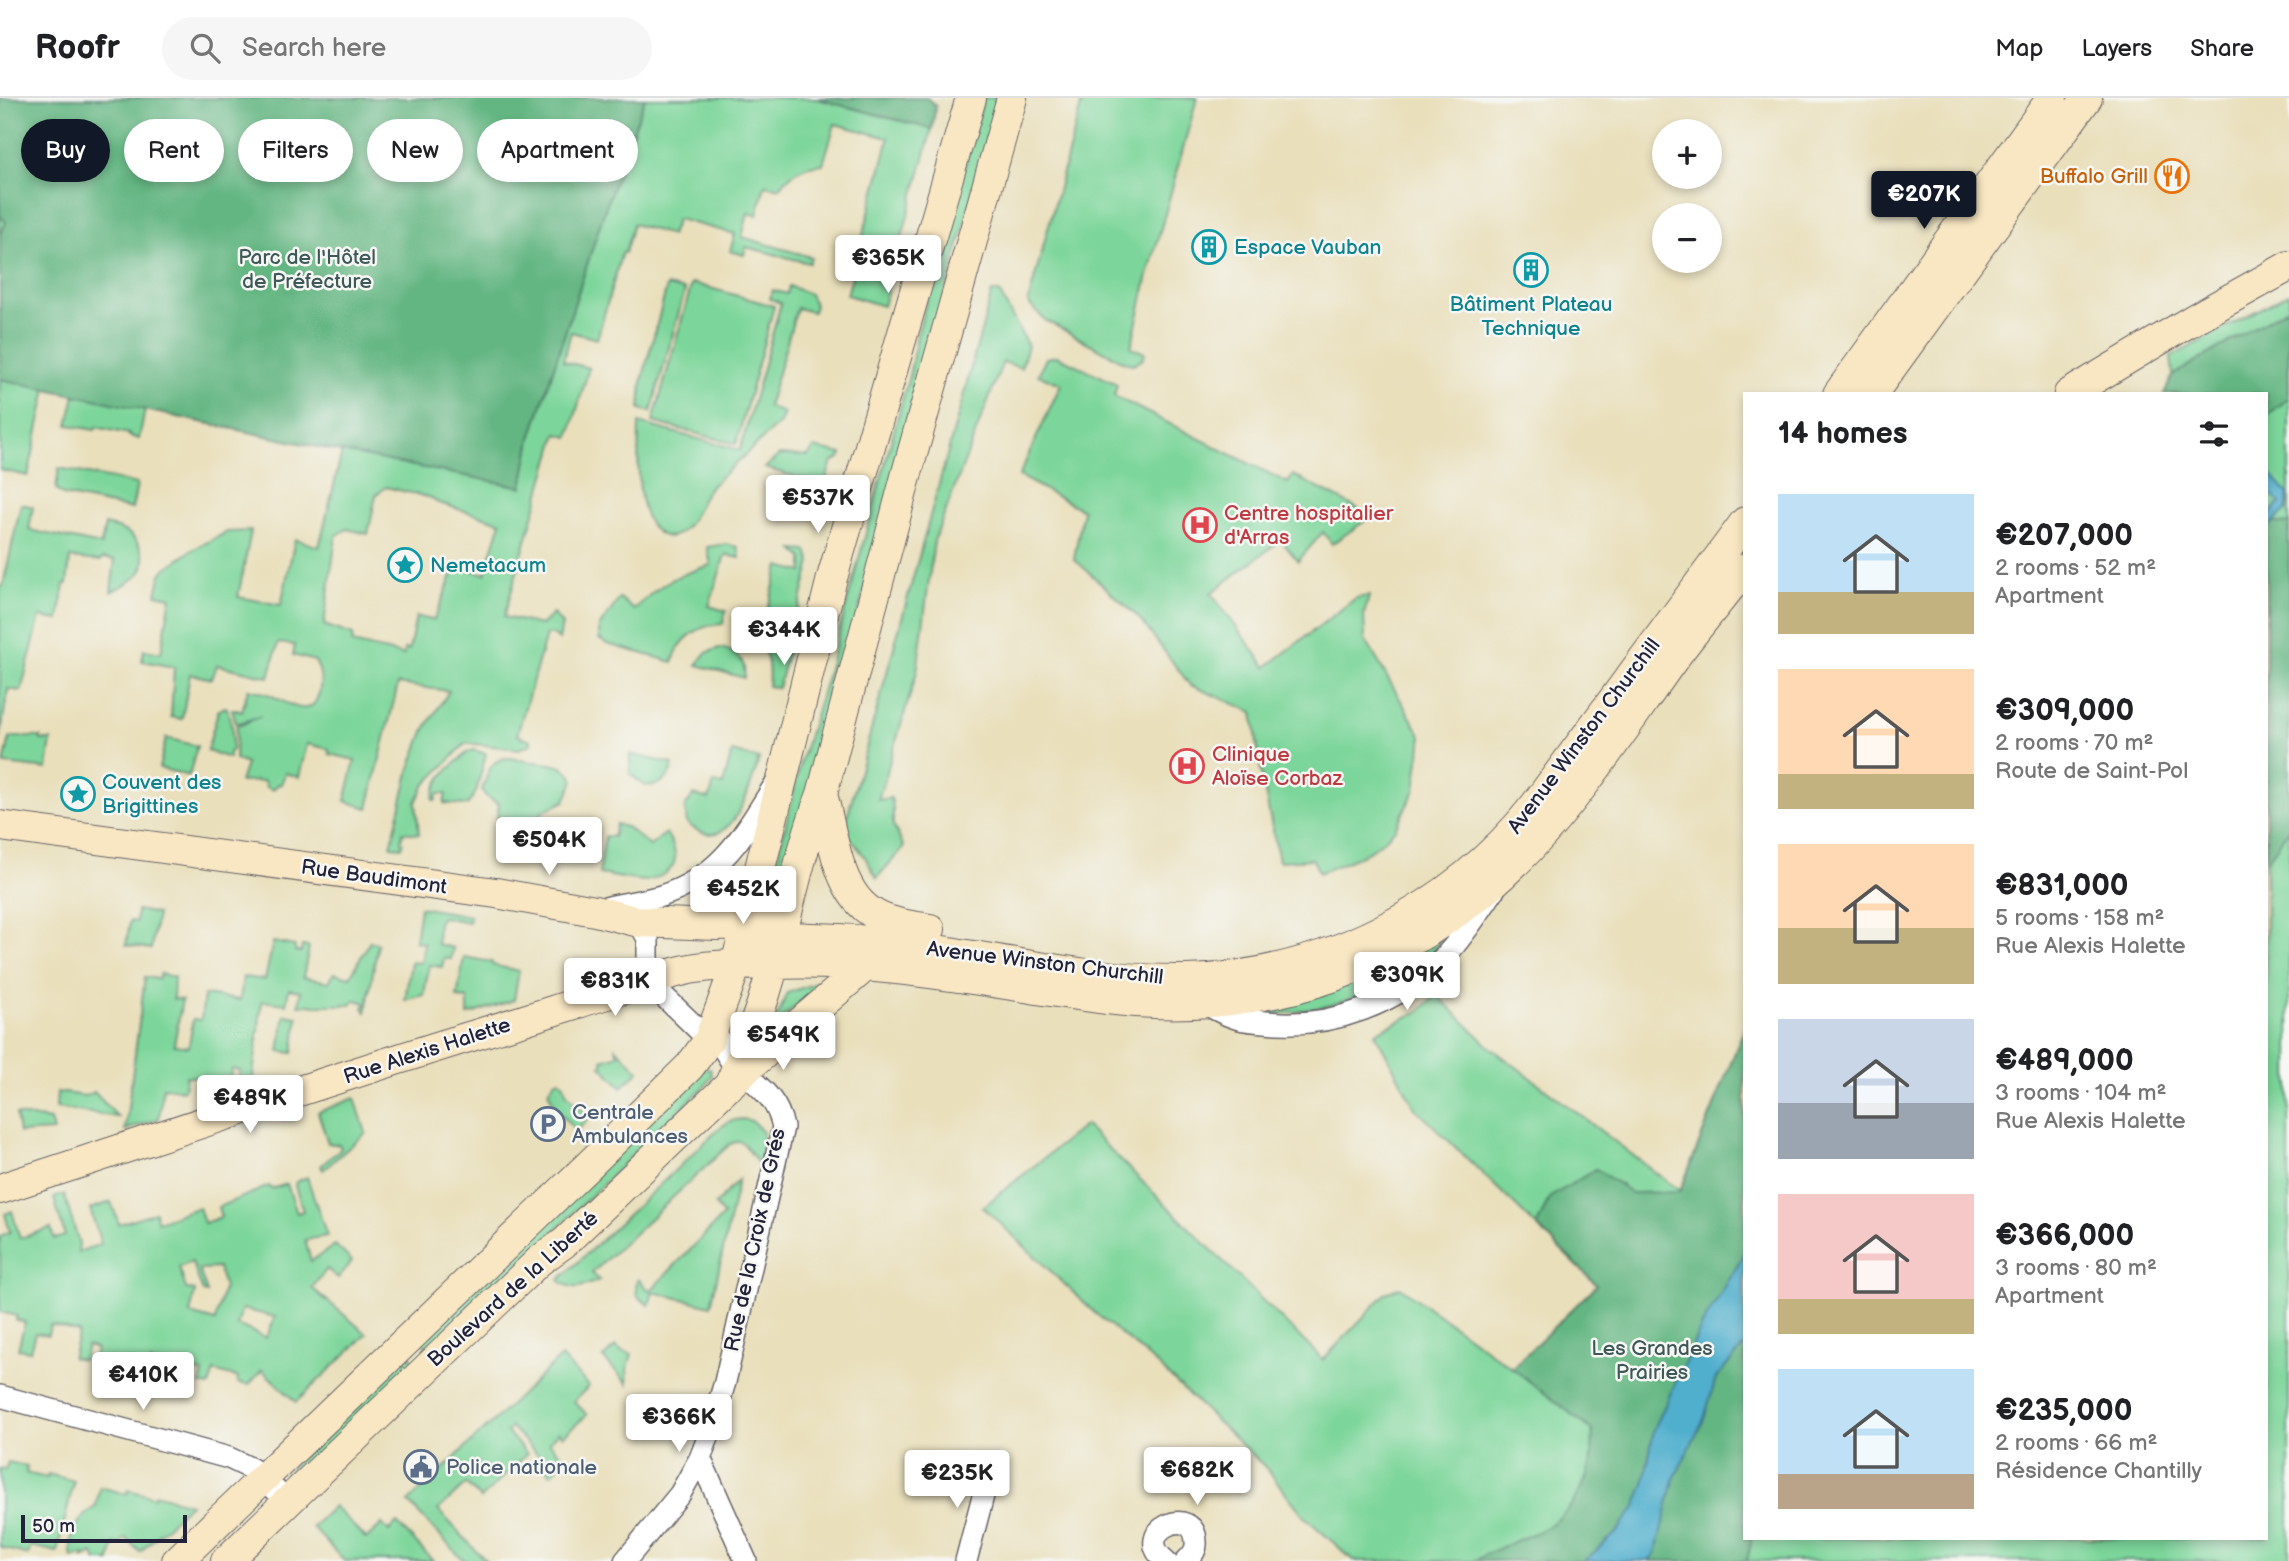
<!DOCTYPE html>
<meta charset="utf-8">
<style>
:root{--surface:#fff;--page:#f6f6f6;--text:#202124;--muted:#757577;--line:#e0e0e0;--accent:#111827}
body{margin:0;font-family:"Balsamiq Sans",sans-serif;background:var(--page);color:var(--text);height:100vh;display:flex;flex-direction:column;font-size:26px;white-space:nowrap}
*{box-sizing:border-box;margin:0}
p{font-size:23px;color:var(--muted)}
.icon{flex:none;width:38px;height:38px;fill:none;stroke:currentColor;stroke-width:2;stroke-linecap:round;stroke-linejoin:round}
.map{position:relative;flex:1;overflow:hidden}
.sheet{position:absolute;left:1743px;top:294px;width:525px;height:1148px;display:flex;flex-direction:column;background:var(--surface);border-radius:0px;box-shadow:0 4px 10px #0003}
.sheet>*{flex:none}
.top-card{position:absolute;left:21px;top:21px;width:665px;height:63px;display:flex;gap:14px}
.buttons{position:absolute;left:1652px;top:21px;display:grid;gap:14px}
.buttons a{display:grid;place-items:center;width:70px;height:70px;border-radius:50%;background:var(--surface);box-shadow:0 4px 10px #0003;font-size:35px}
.scale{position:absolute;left:21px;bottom:18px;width:166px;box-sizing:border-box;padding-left:7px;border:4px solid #22223b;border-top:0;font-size:19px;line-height:24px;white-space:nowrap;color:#22223b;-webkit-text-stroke:5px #f6f6f2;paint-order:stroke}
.price{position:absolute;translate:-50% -60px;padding:0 16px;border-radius:7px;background:#fff;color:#222;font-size:23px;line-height:46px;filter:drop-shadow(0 2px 4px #0008)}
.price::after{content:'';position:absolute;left:50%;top:42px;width:21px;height:16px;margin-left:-10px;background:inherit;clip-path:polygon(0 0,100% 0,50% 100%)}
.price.selected{background:var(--accent);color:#fff}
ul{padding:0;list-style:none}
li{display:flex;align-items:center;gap:21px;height:175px;padding:0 35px}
li span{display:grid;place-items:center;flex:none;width:196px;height:140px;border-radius:0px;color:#555}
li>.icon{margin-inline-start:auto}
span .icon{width:84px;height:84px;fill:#fffc;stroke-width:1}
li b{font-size:30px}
h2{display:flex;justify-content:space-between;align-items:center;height:84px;padding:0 35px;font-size:30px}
.tag{padding:0 24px;border-radius:32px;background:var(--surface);box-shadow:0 4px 10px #0003;font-size:24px;line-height:63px}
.tag.selected{background:var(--accent);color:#fff}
header{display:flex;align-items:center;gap:42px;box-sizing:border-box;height:98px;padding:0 35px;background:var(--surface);border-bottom:2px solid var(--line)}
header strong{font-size:33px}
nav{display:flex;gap:38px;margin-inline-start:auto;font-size:24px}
.search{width:490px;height:63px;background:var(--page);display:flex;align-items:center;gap:18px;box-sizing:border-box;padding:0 24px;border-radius:38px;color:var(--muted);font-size:26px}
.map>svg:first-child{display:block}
.green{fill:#7bd59a;stroke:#4e7c6a;stroke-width:2;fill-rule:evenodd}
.forest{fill:#64b682;stroke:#436c5e;stroke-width:2}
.water{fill:#4fafcd;stroke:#386884;stroke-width:2}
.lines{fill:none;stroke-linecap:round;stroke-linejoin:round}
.street-casing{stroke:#686468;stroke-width:24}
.secondary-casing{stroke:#686468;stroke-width:32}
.street{stroke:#fff;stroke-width:21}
.secondary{stroke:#f9e7c3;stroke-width:30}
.labels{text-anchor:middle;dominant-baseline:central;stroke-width:5;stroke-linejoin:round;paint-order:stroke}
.food-label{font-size:21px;fill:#c56008;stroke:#f6f6f2;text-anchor:end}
.culture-label{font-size:21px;fill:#0d838f;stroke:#f6f6f2;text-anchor:start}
.park-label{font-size:21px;fill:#3d5858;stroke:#f6f6f2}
.health-label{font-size:21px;fill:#be3a42;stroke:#f6f6f2;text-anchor:start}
.street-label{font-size:21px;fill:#22223b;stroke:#f6f6f2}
.service-label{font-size:21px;fill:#4e5e75;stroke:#f6f6f2;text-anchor:start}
</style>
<header>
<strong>Roofr</strong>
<div class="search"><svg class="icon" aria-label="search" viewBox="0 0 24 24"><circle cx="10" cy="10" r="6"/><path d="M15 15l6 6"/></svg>Search here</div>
<nav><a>Map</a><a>Layers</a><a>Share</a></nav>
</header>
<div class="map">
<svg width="2289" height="1463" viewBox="0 0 2289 1463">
<rect width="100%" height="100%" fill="#f6f6f2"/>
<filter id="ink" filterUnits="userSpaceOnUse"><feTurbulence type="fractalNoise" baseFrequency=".0143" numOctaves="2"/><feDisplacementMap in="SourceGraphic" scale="14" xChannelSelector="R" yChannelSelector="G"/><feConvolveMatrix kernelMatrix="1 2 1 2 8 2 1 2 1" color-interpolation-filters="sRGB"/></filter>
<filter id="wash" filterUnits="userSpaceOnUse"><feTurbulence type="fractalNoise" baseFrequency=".00686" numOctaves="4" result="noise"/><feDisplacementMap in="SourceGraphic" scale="28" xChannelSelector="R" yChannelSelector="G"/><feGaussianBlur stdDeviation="1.57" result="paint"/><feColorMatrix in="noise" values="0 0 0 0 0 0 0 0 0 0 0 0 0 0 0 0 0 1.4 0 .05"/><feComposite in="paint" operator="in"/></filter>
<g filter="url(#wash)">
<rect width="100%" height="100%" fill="#e9dfbb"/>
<path class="green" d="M0 0 522 388 531 340 605 111 645 0H814L932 31 883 208 847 197 889 40 835 26 823 66C805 67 790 74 780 90L765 87 757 117 748 115 742 139 811 159 809 165 746 149 744 157 730 153 735 136 677 121 671 137 633 126 625 155 622 154 597 241 571 234 563 263 589 270 569 339 557 336 504 519 541 527 553 516 562 526 559 542 553 537H546L517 637 531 642V646L518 651 466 645 424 688 416 704 419 736 403 734 401 744 403 745 402 749 391 748 410 670 425 631 449 593 398 586 368 710 345 703 355 662 329 656V651L307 646 299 679 285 675 281 687 278 686 273 692 266 689 264 683 240 684 246 666 235 661 236 629 261 618 236 626 232 611 242 613 248 591C255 592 263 594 270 597 287 604 311 624 319 595 322 583 321 574 315 563L293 557 295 547 278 545 269 579 217 567 212 581 190 576 182 621 171 619 174 569 142 563 144 552 161 555 171 499 156 496 161 476 165 471 192 452 227 434 251 433 238 499 281 507 295 441 319 449 342 354 145 312 139 341 129 338V336L96 329 95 332 68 327 75 297 47 291 28 378 0 372ZM386 389 432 400 436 404 501 424 485 476 456 468 434 522 416 519 409 552 404 551V557L352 545 353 537 324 527 336 438 347 431 368 436 376 397Z
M984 0H999L802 720 776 799 769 801 767 796 774 775 801 663 825 585 910 274 917 237Z
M1083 0H1197L1147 181 1131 249 1145 255 1142 262 1133 266 1124 264 1045 222 1028 205Z
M692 185 774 208 736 346 653 324Z
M667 188 685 192 651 314 640 311 642 283Z
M789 188 810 196 815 207 813 214 797 210 768 309 784 315 780 325 710 389C696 406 693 435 669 439 631 434 639 353 639 325L740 352 781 205 770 201 773 192 787 196Z
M992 194H999L1028 248 1021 270 1003 264 934 443 917 574 878 702 891 700 893 709V727L904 749 877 780 865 759 848 737 846 723Z
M2289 195V1463H1354L1305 1419 1266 1370 1149 1259 1096 1216 983 1109 1085 1027 1323 1262 1386 1195 1400 1189 1512 1270 1597 1187 1415 1010 1375 935 1419 913 1437 897 1490 949 1680 1093 1745 929V1440H2266V296H2164L2173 277 2171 259Z
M1057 258 1117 286 1114 298 1288 385 1293 377 1372 418 1332 446 1323 434 1298 463 1281 442 1211 495 1266 569 1356 500 1369 498 1364 517 1365 541 1422 639 1415 692 1395 731 1383 743 1361 758 1319 775 1313 761 1279 763 1261 675 1253 614 1190 587 1139 520 1074 461 1083 412 1019 378 1061 286 1038 277 1046 260Z
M814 350 842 356 840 360 832 364 824 387 765 370 779 357 808 358Z
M59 370 137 386 132 411 63 397 56 391Z
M21 406 33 409 29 432 101 447 105 427C111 429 117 429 122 432 136 437 151 460 140 475 134 483 120 489 111 494L115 462 102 460 101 463 70 460 67 486H64L59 522 40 519 21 593 8 591 0 641V488H3Z
M726 446 738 449 740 460 725 457 709 508 726 513 723 526C700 526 678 541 673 564L607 546 599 541V529L620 500 634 512C661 484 675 478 711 467L707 449Z
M794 452 807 453 811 464 778 590 768 588C771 561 766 549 745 532L748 519 765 522 779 468 803 474V460Z
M719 550C735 552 747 562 744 580L697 567 706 555Z
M225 609 227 610 232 629V652L229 654V660L207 653 218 613Z
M10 639H41V642H51L47 671 4 666Z
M166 640 197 648 189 678 159 670Z
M474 652 486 656 476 694 468 706 464 707 444 705 446 696H437L436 702H433C434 680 452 668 468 654Z
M732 654 759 661C750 692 730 763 687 725L685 709 693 697 709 701 714 685 723 687Z
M630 656 673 666C670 682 661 688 645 688L630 676Z
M505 660C516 659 524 664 534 664 551 666 565 665 574 682L565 703 542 714 539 728 497 721 499 706C491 700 487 703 482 692 488 677 488 664 505 660Z
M616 726 628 730 650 748 666 735C675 749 681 764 666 775 659 779 652 783 645 783 629 782 614 778 599 776L605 738 613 739Z
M420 809 470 818 469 824 442 819 438 824 437 846 453 850 451 861 444 860 442 869 429 867 424 897 405 902 411 864 421 865 424 845 415 843Z
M137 812 157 816 151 851 126 847 130 823 136 824Z
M1440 841C1429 871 1368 896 1338 905 1318 912 1295 913 1274 917L1270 909Z
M370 843 378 846 366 914 363 910 365 906 363 904 355 902 351 907H299L301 893 289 891 286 906 262 903 252 987 238 991 240 972 232 971 229 983 186 978 184 992 163 989 159 1021 125 1032 145 879 159 881 160 876 174 879 173 901 182 902 174 947 189 949 193 921 201 922 204 897 240 902 243 879 265 882 273 844 295 848V854H301L302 848 309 849 303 879 329 884 334 875 350 879Z
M464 859 492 864V867L519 873 514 902 468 917V901L457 900Z
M819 884 820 886 773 929 787 895Z
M285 917 298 919 293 955 279 953Z
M616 950 639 973 622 989 601 968 603 967 602 962 618 957Z
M700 970 710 971 712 978 705 988 430 1253 419 1241Z
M559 982 564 986 566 995 590 1020 576 1033 558 1013 548 994 555 983Z
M57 994 85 998 94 994 118 1019 56 1010Z
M355 1000 366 1035 323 1072 321 1068 341 1050 340 1047 328 1045 318 1014Z
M16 1017 50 1022 53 1033 19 1035Z
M742 1021 752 1023 763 1034V1047L760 1068 744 1046 739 1043 730 1046 592 1175 599 1182C584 1189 571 1194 559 1182L721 1029 730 1023Z
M307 1079 327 1138 305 1142 311 1163 335 1147 352 1163 338 1180 327 1171 312 1190 367 1236 296 1304 262 1272 249 1287 237 1285 238 1280 214 1273 209 1288 200 1286 203 1275 150 1264 148 1271 122 1266 118 1278 112 1276 110 1283 101 1280 105 1266 93 1263 96 1251 87 1248 83 1262 72 1260 79 1234 50 1227 48 1237 35 1235 30 1253 18 1251 25 1224 16 1222 17 1218 0 1214V1138L10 1134 5 1116 12 1113 20 1140 51 1130 54 1141 65 1138 54 1100 64 1096 79 1145 78 1154 101 1146 90 1111 111 1104 119 1126 155 1114 158 1124 199 1109 204 1125 221 1119 218 1109 269 1088 271 1091 287 1086 297 1115 303 1113 295 1088 296 1084ZM192 1164 203 1194 207 1195 199 1171 218 1170 224 1189 215 1223 190 1216 195 1193 186 1191 179 1169ZM242 1211 275 1219 266 1240 237 1227Z
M738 1082 711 1208 653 1194 649 1207 637 1198 636 1186 638 1181 650 1193 724 1117 715 1107Z
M616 1248 621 1253 632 1256 627 1272 628 1286 603 1260Z
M406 1255 417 1265 294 1382H287L284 1377Z
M561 1259 589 1288 574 1303 587 1317 563 1338 559 1334 549 1344 566 1362 551 1376 547 1372 550 1369 511 1329 507 1334 527 1356 481 1401 466 1386 438 1412 486 1463H464L408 1404Z
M8 1364 27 1368 26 1375 47 1380 48 1376 74 1383 57 1454 31 1448 28 1457 0 1449V1371L5 1372Z
M100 1389 127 1396 128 1392 154 1399 155 1396 190 1406 140 1454 126 1440 118 1447 114 1445 110 1463H97L93 1455 83 1460 84 1456 72 1460C67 1438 78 1420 96 1408Z
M334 1408 366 1441 382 1426 389 1433 397 1425 433 1463H344L312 1429Z"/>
<path class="forest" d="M0 0H645L605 111 531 340 522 389 342 354 0 281V137L6 124 0 118Z
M814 0H927L936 8 932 31Z
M2288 210 2289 300 2266 318V296H2164L2173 277Z
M2266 424 2289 426V731L2266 764Z
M1745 929V1440H1752L1747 1463H1474C1495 1451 1517 1443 1539 1433 1577 1415 1596 1373 1592 1332L1512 1270 1597 1187 1537 1128 1549 1100 1596 1071 1632 1095 1680 1094Z"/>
<path class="water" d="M2266 371 2288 396 2286 412 2266 431V421L2280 405 2266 393Z
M1745 1155V1247L1716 1280 1704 1321 1675 1379 1655 1457 1649 1463H1584L1616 1435 1635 1409 1644 1386 1654 1331 1702 1227Z"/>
</g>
<g filter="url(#ink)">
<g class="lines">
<g class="street-casing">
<path id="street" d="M598 812C619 805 641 804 661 798 721 779 743 737 774 688
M639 824 648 841V883L709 942
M1204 905C1213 910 1223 916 1233 919 1243 923 1255 923 1265 924 1333 931 1398 906 1446 857 1464 838 1479 814 1494 792
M0 1298 229 1360 252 1371 288 1403
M700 1360 746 1463
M625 1463 680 1396 700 1360 709 1337 725 1284 783 1029C776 994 751 985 729 960 723 952 719 940 714 930
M966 1463 990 1371
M1166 1463C1129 1434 1195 1404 1196 1444 1197 1452 1192 1458 1186 1463"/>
</g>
<g class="secondary-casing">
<path id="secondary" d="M1838 296 2052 0
M1872 296 2087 0
M2069 296 2194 221 2289 168
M822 696C834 738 836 801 882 820 898 827 914 828 930 831
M0 728 496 795 595 813 639 824 716 827 766 825
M736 867C748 855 764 842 781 840 791 838 802 840 813 840 849 841 883 843 918 849 1004 862 1101 884 1187 882 1322 878 1453 812 1536 706L1745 424
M729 988C743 957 756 926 766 893 786 828 797 760 822 696L908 371 1012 0
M0 1091C163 1038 325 983 488 933 532 920 576 905 620 892 645 884 670 874 696 870 722 866 748 867 775 866 883 862 990 885 1098 900 1260 923 1414 871 1528 752 1585 693 1629 622 1677 556 1699 527 1722 499 1745 471
M177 1463 587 1069 690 968 709 942 736 867 832 480 971 0
M226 1463 539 1163 564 1145 744 973 867 867"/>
</g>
<use href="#street" class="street"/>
<use href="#secondary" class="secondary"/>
</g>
</g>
<defs>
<g id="restaurant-ring" transform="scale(1.75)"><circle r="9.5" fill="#f6f6f2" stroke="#e8710a" stroke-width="1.5"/><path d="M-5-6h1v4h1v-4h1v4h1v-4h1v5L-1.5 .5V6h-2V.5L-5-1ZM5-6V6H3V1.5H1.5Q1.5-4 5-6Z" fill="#e8710a"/></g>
<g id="building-ring" transform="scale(1.75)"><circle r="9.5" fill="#f6f6f2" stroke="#0f9aa8" stroke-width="1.5"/><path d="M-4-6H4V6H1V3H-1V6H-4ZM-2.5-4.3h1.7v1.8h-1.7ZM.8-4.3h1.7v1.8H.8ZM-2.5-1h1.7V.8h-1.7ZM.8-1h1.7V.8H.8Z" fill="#0f9aa8"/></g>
<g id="hospital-ring" transform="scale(1.75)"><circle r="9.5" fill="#f6f6f2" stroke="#e0444e" stroke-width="1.5"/><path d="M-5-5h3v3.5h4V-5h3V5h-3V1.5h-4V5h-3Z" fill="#e0444e"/></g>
<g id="sight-ring" transform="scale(1.75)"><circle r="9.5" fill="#f6f6f2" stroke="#0f9aa8" stroke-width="1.5"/><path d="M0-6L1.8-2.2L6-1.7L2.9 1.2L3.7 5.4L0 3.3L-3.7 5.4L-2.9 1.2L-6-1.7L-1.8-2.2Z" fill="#0f9aa8"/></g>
<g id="parking-ring" transform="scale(1.75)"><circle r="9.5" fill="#f6f6f2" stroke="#5c6f8a" stroke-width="1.5"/><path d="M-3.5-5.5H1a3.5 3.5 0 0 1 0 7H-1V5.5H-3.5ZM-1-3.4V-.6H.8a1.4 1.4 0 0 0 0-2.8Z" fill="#5c6f8a"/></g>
<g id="civic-ring" transform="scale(1.75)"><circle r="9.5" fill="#f6f6f2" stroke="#5c6f8a" stroke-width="1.5"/><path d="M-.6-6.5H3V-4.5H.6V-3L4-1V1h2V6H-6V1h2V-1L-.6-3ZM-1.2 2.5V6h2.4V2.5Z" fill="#5c6f8a"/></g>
</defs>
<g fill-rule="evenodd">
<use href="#restaurant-ring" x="2172" y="78"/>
<use href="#building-ring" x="1209" y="149"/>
<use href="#building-ring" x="1531" y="172"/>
<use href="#hospital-ring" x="1200" y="427"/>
<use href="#sight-ring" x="405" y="467"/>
<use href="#hospital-ring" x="1187" y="668"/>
<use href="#sight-ring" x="78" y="696"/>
<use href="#parking-ring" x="548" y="1026"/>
<use href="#civic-ring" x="421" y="1369"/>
</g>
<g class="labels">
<g class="food-label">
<text x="2148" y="78">Buffalo Grill</text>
</g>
<g class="culture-label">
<text x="1234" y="149">Espace Vauban</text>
<text x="1531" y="206" text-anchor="middle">Bâtiment Plateau<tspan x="1531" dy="24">Technique</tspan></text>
<text x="430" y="467">Nemetacum</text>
<text x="102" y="684">Couvent des<tspan x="102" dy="24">Brigittines</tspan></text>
</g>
<g class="park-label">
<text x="307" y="159">Parc de l'Hôtel<tspan x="307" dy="24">de Préfecture</tspan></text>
<text x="1652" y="1250">Les Grandes<tspan x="1652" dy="24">Prairies</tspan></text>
</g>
<g class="health-label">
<text x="1224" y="415">Centre hospitalier<tspan x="1224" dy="24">d'Arras</tspan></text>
<text x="1212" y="656">Clinique<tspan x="1212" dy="24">Aloïse Corbaz</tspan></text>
</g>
<g class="street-label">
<text transform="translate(1584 638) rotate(-53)">Avenue Winston Churchill</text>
<text transform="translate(374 779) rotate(8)">Rue Baudimont</text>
<text transform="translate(1045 865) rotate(7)">Avenue Winston Churchill</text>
<text transform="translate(427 953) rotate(-18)">Rue Alexis Halette</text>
<text transform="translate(755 1142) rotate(-78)">Rue de la Croix de Grés</text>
<text transform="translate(513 1191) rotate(-42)">Boulevard de la Liberté</text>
</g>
<g class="service-label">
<text x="572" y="1014">Centrale<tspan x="572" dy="24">Ambulances</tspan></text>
<text x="446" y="1369">Police nationale</text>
</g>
</g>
</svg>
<div class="buttons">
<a>+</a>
<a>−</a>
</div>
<div class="scale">50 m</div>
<b class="price selected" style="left:1924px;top:133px">€207K</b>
<b class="price" style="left:888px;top:197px">€365K</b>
<b class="price" style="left:818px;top:437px">€537K</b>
<b class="price" style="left:784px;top:569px">€344K</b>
<b class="price" style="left:549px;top:779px">€504K</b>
<b class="price" style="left:743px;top:828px">€452K</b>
<b class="price" style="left:1407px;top:914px">€309K</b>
<b class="price" style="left:615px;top:920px">€831K</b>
<b class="price" style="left:783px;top:974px">€549K</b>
<b class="price" style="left:250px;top:1037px">€489K</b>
<b class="price" style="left:143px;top:1314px">€410K</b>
<b class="price" style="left:679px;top:1356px">€366K</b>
<b class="price" style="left:1197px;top:1409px">€682K</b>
<b class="price" style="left:957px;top:1412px">€235K</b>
<div class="top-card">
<a class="tag selected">Buy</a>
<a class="tag">Rent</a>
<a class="tag">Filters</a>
<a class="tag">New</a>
<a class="tag">Apartment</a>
</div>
<section class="sheet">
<h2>14 homes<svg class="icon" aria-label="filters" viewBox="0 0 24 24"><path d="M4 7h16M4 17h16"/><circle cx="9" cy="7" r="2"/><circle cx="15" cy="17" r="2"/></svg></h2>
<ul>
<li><span style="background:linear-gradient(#bfe0f5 70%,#c2b280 0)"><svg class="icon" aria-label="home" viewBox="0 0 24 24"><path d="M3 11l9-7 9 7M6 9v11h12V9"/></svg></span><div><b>€207,000</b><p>2 rooms · 52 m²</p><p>Apartment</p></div></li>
<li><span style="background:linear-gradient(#ffd9b3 75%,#c2b280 0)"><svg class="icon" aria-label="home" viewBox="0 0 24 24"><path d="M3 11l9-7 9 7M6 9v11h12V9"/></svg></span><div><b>€309,000</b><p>2 rooms · 70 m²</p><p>Route de Saint-Pol</p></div></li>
<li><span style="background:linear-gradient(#ffd9b3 60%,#c2b280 0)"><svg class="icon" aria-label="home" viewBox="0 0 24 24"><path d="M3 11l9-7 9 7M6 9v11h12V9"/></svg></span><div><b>€831,000</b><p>5 rooms · 158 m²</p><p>Rue Alexis Halette</p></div></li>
<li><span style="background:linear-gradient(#c9d6e8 60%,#9aa5b1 0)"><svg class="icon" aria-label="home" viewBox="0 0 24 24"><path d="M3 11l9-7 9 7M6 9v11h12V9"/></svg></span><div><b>€489,000</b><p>3 rooms · 104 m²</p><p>Rue Alexis Halette</p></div></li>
<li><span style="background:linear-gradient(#f6c9c9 75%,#c2b280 0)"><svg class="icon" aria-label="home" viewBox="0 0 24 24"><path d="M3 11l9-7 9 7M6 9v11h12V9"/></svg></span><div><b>€366,000</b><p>3 rooms · 80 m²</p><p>Apartment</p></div></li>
<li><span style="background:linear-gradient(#bfe0f5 75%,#b9a48a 0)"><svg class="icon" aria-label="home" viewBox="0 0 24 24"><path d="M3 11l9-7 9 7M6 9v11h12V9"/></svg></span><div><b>€235,000</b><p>2 rooms · 66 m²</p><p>Résidence Chantilly</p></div></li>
</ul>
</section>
</div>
